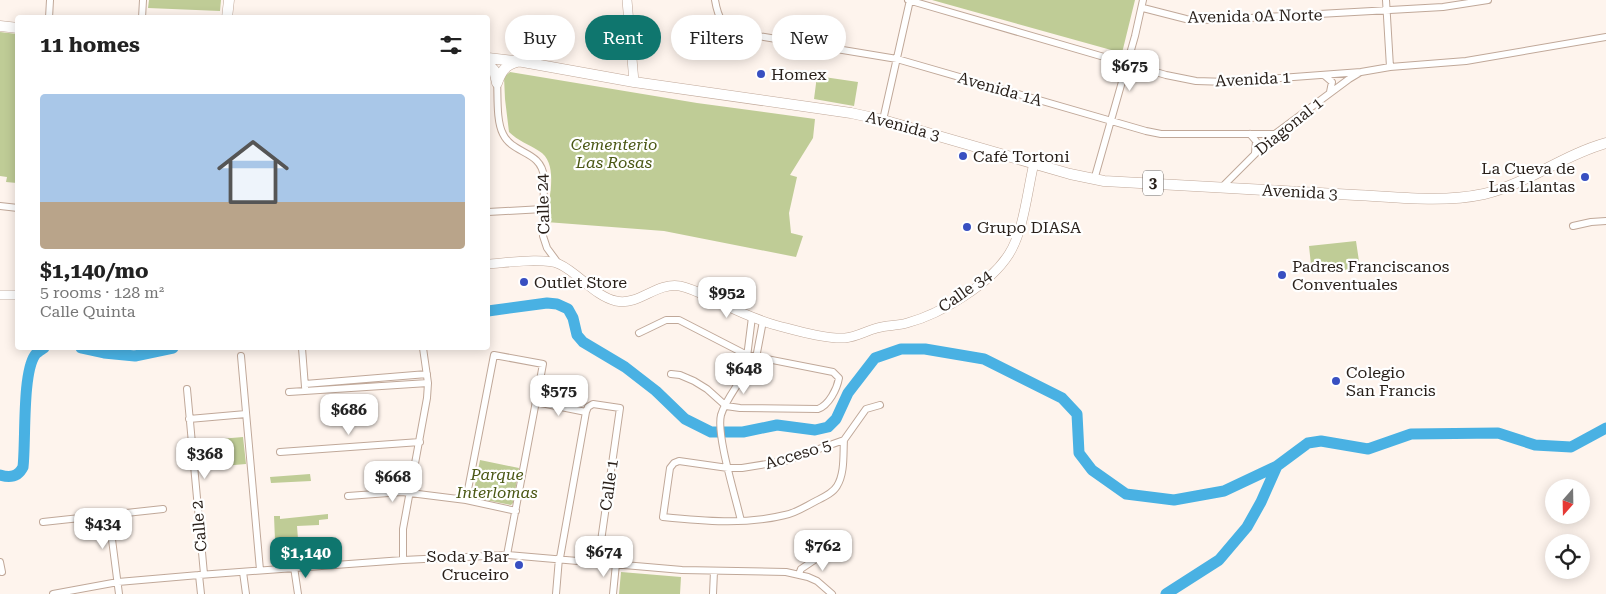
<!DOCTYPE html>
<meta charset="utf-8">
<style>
:root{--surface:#fff;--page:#f2f2f2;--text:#222;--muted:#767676;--line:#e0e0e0;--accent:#0f766e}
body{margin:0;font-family:"Roboto Serif",serif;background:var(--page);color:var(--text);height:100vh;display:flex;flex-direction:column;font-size:19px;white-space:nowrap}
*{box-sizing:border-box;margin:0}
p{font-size:16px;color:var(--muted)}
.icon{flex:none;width:28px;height:28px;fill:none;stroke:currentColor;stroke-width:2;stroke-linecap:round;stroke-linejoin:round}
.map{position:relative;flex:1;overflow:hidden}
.details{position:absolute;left:15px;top:15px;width:475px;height:335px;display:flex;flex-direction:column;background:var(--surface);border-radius:5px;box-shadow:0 2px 12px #0003}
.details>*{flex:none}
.guide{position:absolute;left:505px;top:15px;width:475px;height:45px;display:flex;gap:10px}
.needle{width:32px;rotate:200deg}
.controls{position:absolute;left:1545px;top:479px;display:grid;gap:10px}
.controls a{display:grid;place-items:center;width:45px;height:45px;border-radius:50%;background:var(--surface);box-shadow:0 2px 12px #0003;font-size:25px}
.price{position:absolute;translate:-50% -42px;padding:0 11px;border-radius:10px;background:#fff;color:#222;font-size:16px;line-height:32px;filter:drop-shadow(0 1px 2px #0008)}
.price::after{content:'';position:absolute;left:50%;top:30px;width:15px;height:11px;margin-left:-8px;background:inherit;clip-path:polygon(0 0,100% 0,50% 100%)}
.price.on{background:var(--accent);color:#fff}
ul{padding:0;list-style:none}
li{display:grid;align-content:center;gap:10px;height:265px;padding:0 25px}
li+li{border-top:1px solid var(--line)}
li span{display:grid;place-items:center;height:155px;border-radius:5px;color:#555}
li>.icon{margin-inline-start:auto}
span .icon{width:90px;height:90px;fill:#fffc;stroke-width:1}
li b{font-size:21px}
h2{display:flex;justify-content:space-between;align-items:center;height:60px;padding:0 25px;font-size:21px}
.pill{padding:0 18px;border-radius:22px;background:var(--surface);box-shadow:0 2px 12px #0003;font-size:18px;line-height:45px}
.pill.on{background:var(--accent);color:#fff}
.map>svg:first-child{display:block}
.green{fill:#bfcc96}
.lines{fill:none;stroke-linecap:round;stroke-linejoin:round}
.river{stroke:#49b1e3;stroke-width:11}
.street-casing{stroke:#c0a899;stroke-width:8}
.secondary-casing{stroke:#c0a899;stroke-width:10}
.primary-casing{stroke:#c0a899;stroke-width:11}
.street{stroke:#fff;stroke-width:6}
.secondary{stroke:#fff;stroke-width:9}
.primary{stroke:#fff;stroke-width:10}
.poi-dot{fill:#384fc1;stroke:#fff;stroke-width:2}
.labels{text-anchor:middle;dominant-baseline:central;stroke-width:4.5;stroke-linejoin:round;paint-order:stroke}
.shield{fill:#fff;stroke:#68625e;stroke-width:1}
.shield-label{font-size:15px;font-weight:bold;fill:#281f19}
.street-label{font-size:16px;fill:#281f19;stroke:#fff}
.poi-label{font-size:16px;fill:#281f19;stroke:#fff;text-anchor:start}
.park-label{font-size:16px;font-style:italic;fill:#4a5714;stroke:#fff}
</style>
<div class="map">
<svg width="1606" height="594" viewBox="0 0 1606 594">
<rect width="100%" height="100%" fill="#fef4ed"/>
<path class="green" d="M149 0H221L220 11 148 8Z
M932 0H1135L1122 53Z
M0 32 17 34V183L6 182 7 177 0 176Z
M510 72 697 103 815 119 813 138 790 175 797 177 789 213 791 233 803 236 796 257 664 231 546 222C548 202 560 163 539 151 528 144 518 141 509 132L505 99 504 77Z
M817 76 858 82 854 106 814 99Z
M1356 241 1360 268 1312 274 1309 246Z
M243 437 246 464 199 468 196 441Z
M480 460 519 468 513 503 511 505 475 498 473 495Z
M310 474 311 481 271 483 270 477Z
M328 514V519L319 520V525L297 526 298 539 275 540 274 516H280V519Z
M621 572 681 577 680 594H619Z"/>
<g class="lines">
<path class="river" d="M488 311 547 303 557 304 568 309 573 318 577 335 583 342 625 367 656 391 685 419 711 432H743L777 425 815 430 828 427 836 419 848 393 875 358 901 349H925L984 359 1062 398 1077 414 1079 453 1092 470 1126 494 1174 500 1224 491 1277 466 1308 443 1321 441 1368 449 1411 434 1498 433 1535 445 1571 447 1606 428
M81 348 104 353 135 356 173 348
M0 475C10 478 18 477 23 467 26 441 22 374 35 355 37 352 41 350 44 348
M1166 594 1219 560 1247 527 1261 502 1277 466"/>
<g class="street-casing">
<path id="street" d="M715 0C718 18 723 28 740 33L897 59 1146 131 1161 134H1275
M908 0 1166 75 1196 81 1228 82 1361 72 1390 67 1466 61 1606 37
M1386 0 1390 67
M1143 8 1186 19 1213 20 1443 7 1488 0
M49 18 50 0
M142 18 143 0
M1324 75 1332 82 1330 92
M497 80C498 95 496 121 503 134 513 155 541 150 544 177L543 236 547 248 558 263
M883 120 910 0
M1250 134 1256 141 1255 153
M1094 180 1135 36 1143 0
M1222 187 1275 134 1349 79 1359 73
M0 206 18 208
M488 212 543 209
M1573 226 1591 222 1606 221
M639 333 666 320H679L747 355 833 372 839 378C837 389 829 405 818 409L740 408 726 406 707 389 694 381 680 375 671 374
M302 348 305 387
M241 356 260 570
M747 357 752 317
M753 361 756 358 763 321
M305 384 427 374
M187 389 204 574
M289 392 428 383
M536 402 586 412
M189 419 246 414
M844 440C843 454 845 473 837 486 833 493 824 497 816 501 806 506 796 513 785 515 745 525 703 521 663 517L670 468 674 463 679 461 728 468H742L785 461 844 440 866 409 880 405
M280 452 420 442
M348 496 402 492 466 500 516 511
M466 500 494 355 543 364 507 555
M109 516 119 594
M741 521C736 498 716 435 721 415 726 398 742 381 749 364
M43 522 163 509
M560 558 586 412 588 407 593 404 620 408 598 562
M403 560V529L427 398 428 383 423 348
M0 562 2 572
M294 567 298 594
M243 572 246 594
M799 574 801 569 841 542
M199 575 201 594
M53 594 118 582 199 575 403 560 507 555 682 570 786 572 808 577 817 581 832 594
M556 594 559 558
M613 594 616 564
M713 594 714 571"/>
</g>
<g class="secondary-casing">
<path id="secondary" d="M627 0 634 82
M488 264C505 263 545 257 559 264 579 273 594 296 616 301 639 306 656 282 680 286 694 289 706 296 719 302 737 311 755 319 775 325 795 330 824 339 845 338 856 337 866 331 877 328 887 325 897 326 907 323 941 314 990 284 1009 254 1024 230 1027 192 1034 163
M0 295H18"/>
</g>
<g class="primary-casing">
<path id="primary" d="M227 18 229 0
M0 26 18 28
M488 58 523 62 634 82 851 113 883 120 1070 174 1104 181C1188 185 1271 191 1355 195 1397 197 1442 203 1484 194 1527 184 1563 155 1606 143
M488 64 494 70 497 83
M497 83C501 72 505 65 517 62"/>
</g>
<use href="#street" class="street"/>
<use href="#secondary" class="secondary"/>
<use href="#primary" class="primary"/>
</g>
<g class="poi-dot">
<circle cx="761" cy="74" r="5"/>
<circle cx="963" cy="156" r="5"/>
<circle cx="1585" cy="177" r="5"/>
<circle cx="967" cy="227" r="5"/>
<circle cx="1282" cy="275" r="5"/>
<circle cx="524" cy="282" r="5"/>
<circle cx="1336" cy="381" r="5"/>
<circle cx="519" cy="565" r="5"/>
</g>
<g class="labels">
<rect class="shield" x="1143" y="170.5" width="20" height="25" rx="4"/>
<g class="shield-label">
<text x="1153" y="183">3</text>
</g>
<g class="street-label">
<text transform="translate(1255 16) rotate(-1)">Avenida 0A Norte</text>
<text transform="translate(1253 79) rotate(-3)">Avenida 1</text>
<text transform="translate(1000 89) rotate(16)">Avenida 1A</text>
<text transform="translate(903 126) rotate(15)">Avenida 3</text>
<text transform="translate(1289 126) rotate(-39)">Diagonal 1</text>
<text transform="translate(1300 192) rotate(3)">Avenida 3</text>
<text transform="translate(543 204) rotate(-92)">Calle 24</text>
<text transform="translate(965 291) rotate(-35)">Calle 34</text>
<text transform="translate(798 454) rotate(-17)">Acceso 5</text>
<text transform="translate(609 485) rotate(-82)">Calle 1</text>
<text transform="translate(199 526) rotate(-95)">Calle 2</text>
</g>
<g class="poi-label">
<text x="771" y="74">Homex</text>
<text x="973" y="156">Café Tortoni</text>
<text x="1575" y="168" text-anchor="end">La Cueva de<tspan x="1575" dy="18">Las Llantas</tspan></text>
<text x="977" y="227">Grupo DIASA</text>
<text x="1292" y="266">Padres Franciscanos<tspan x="1292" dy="18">Conventuales</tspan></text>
<text x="534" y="282">Outlet Store</text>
<text x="1346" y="372">Colegio<tspan x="1346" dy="18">San Francis</tspan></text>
<text x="509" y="556" text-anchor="end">Soda y Bar<tspan x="509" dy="18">Cruceiro</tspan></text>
</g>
<g class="park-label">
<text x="614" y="144">Cementerio<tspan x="614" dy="18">Las Rosas</tspan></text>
<text x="497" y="474">Parque<tspan x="497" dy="18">Interlomas</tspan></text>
</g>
</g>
</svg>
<div class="controls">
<a><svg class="needle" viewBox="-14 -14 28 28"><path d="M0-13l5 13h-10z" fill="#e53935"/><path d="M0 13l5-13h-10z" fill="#767676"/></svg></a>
<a><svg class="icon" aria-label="locate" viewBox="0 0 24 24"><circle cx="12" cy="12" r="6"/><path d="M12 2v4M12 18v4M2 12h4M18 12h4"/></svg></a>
</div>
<b class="price" style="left:1130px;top:92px">$675</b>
<b class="price" style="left:727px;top:319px">$952</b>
<b class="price" style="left:744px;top:395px">$648</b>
<b class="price" style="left:559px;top:417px">$575</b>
<b class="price" style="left:349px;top:436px">$686</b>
<b class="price" style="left:205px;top:480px">$368</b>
<b class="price" style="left:393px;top:503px">$668</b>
<b class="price" style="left:103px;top:550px">$434</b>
<b class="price" style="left:823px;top:572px">$762</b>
<b class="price" style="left:604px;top:578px">$674</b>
<b class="price on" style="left:306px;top:579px">$1,140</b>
<div class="guide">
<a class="pill">Buy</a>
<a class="pill on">Rent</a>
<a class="pill">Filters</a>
<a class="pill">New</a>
</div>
<section class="details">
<h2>11 homes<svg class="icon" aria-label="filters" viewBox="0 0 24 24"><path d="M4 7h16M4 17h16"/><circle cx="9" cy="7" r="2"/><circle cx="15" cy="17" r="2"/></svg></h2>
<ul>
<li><span style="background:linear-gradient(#a9c7e8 70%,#b9a48a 0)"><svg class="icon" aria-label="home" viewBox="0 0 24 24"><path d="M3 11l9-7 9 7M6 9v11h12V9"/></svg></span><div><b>$1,140/mo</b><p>5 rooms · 128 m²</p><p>Calle Quinta</p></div></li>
</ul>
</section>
</div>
